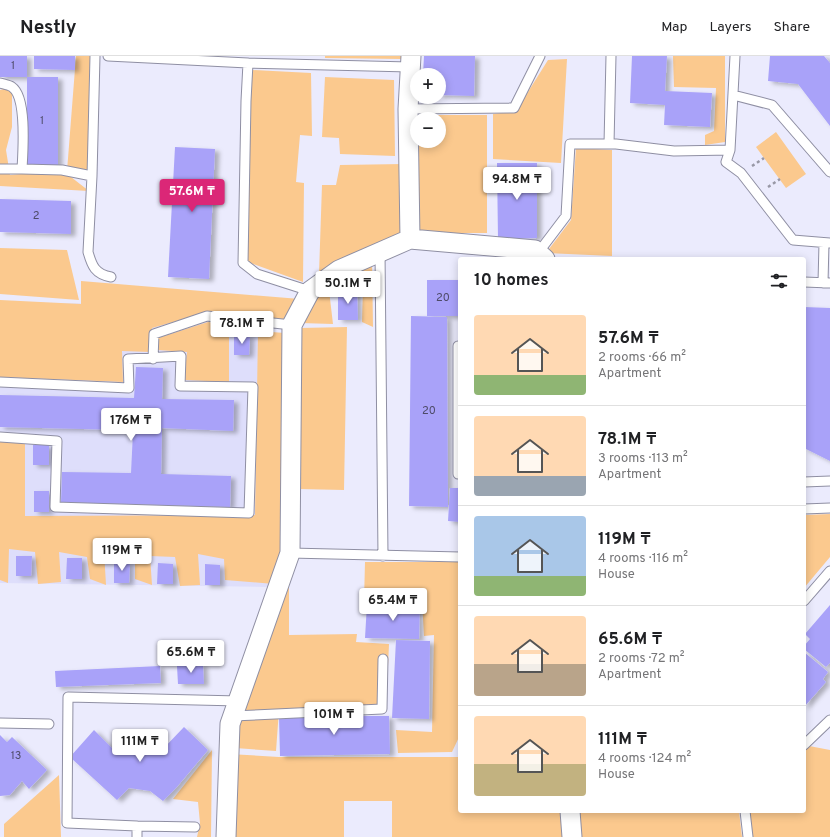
<!DOCTYPE html>
<meta charset="utf-8">
<style>
:root{--surface:#fff;--page:#f6f6f6;--text:#202124;--muted:#757577;--line:#e0e0e0;--accent:#db2777}
body{margin:0;font-family:Overpass,sans-serif;background:var(--page);color:var(--text);height:100vh;display:flex;flex-direction:column;font-size:15px;white-space:nowrap}
*{box-sizing:border-box;margin:0}
p{font-size:13px;color:var(--muted)}
.icon{flex:none;width:22px;height:22px;fill:none;stroke:currentColor;stroke-width:2;stroke-linecap:round;stroke-linejoin:round}
.map{position:relative;flex:1;overflow:hidden}
.sheet{position:absolute;left:458px;top:201px;width:348px;height:556px;display:flex;flex-direction:column;background:var(--surface);border-radius:4px;box-shadow:0 2px 10px #0003}
.sheet>*{flex:none}
.buttons{position:absolute;left:410px;top:12px;display:grid;gap:8px}
.buttons a{display:grid;place-items:center;width:36px;height:36px;border-radius:50%;background:var(--surface);box-shadow:0 2px 10px #0003;font-size:20px}
.price{position:absolute;translate:-50% -34px;padding:0 9px;border-radius:4px;background:#fff;color:#222;font-size:13px;line-height:26px;filter:drop-shadow(0 1px 2px #0008)}
.price::after{content:'';position:absolute;left:50%;top:24px;width:12px;height:9px;margin-left:-6px;background:inherit;clip-path:polygon(0 0,100% 0,50% 100%)}
.price.current{background:var(--accent);color:#fff}
ul{padding:0;list-style:none}
li{display:flex;align-items:center;gap:12px;height:100px;padding:0 16px}
li+li{border-top:1px solid var(--line)}
li span{display:grid;place-items:center;flex:none;width:112px;height:80px;border-radius:4px;color:#555}
li>.icon{margin-inline-start:auto}
span .icon{width:48px;height:48px;fill:#fffc;stroke-width:1}
li b{font-size:17px}
h2{display:flex;justify-content:space-between;align-items:center;height:48px;padding:0 16px;font-size:17px}
header{display:flex;align-items:center;gap:24px;box-sizing:border-box;height:56px;padding:0 20px;background:var(--surface);border-bottom:1px solid var(--line)}
header strong{font-size:19px}
nav{display:flex;gap:22px;margin-inline-start:auto;font-size:14px}
.map>svg:first-child{display:block}
.built{fill:#dedefb}
.green{fill:#fbc98e;fill-rule:evenodd}
.building{fill:#a9a2f9;filter:url(#shadow)}
.lines{fill:none;stroke-linecap:round;stroke-linejoin:round}
.service-casing{stroke:#8f8fa3;stroke-width:11}
.minor-casing{stroke:#8f8fa3;stroke-width:21}
.path{stroke:#9898a6;stroke-width:2.5;stroke-dasharray:3 3;stroke-linecap:butt}
.service{stroke:#fff;stroke-width:9}
.minor{stroke:#fff;stroke-width:19}
.labels{text-anchor:middle;dominant-baseline:central;stroke-width:3.5;stroke-linejoin:round;paint-order:stroke}
.number-label{font-size:11px;fill:#4e4b68}
</style>
<header>
<strong>Nestly</strong>
<nav><a>Map</a><a>Layers</a><a>Share</a></nav>
</header>
<div class="map">
<svg width="830" height="781" viewBox="0 0 830 781">
<defs>
<filter id="shadow"><feDropShadow dx="4.5" dy="2.5" stdDeviation="2" flood-color="#0004"/></filter>
</defs>
<rect width="100%" height="100%" fill="#ebebfd"/>
<path class="built" d="M0 246 274 251 268 531 0 527Z"/>
<path class="green" d="M76 0H91L90 113 67 115Z
M325 0H402V3L325 2Z
M673 0H725V86L705 89V79L714 75 716 32 674 31Z
M567 3 561 107 493 103V58L516 55 548 4Z
M252 14 311 17 312 80 300 79 296 126 304 127 303 226 245 205Z
M325 21 394 24 395 100 340 98 339 82 322 81Z
M12 31V71L6 94 10 119 62 114 89 135 0 130V34Z
M415 59H487V177H415ZM417 63H439V85H417Z
M776 76 806 118 786 132 756 91Z
M576 92 612 94V200L546 197 571 164Z
M403 108 404 178 319 218 322 129H336L340 109Z
M0 192 67 194 79 244 0 238Z
M372 205 373 271 362 266 363 230 336 223Z
M81 225 300 243 279 268 231 255 201 258 152 272 150 296 122 295 123 326 0 321V244L81 248Z
M328 226 333 268 300 267Z
M208 266 229 269V326L184 324 187 296 157 294 158 282Z
M347 271 344 434 298 433 300 272Z
M258 275 285 277V470L274 528 225 524 224 503 198 498 200 529 180 530 175 501 150 500 152 529 135 523V499L104 495 106 529 90 523 87 501 59 496 61 526 38 528 35 496 9 493 8 527 0 524V385L25 386V460L255 459Z
M830 458V501L804 532V459Z
M365 506H460V679L452 696 398 697 396 674 432 676 434 579 424 580 422 545H364Z
M289 515V579L357 578 356 586 389 588 386 656 279 654 276 695 235 692 241 653Z
M804 689 830 694V781H748L745 755H804Z
M212 694 211 781H197L200 767 198 746 173 743Z
M229 698 279 701H459L460 755H570L572 781H392V745H344V781H226Z
M59 719 61 781H4V768Z
M580 755H739L742 781H580Z"/>
<path class="building" d="M0 0H27V21H0Z
M34 0H75V14L34 13Z
M424 0H475L474 40 439 39V19H423Z
M632 0H667L665 35 712 37 710 71 664 69 665 49 630 47Z
M770 0H824L830 7V70L798 28 768 25Z
M27 21H58V110H27Z
M175 91 215 93 209 223 168 221Z
M497 107H537V182L498 183Z
M0 143 71 145V178L0 176Z
M427 224H460V260H427Z
M338 233H357L358 264H338Z
M804 251 830 252V405L804 392Z
M411 260 447 261 448 451 409 450Z
M234 278 250 279 249 299H234Z
M136 311 163 312 162 343 234 344 233 375 162 372 161 418 231 420 230 451 61 446 62 416 131 417 134 356H126L125 374 0 371V339L134 342Z
M33 389H49V409H33Z
M450 432H460V466L448 465Z
M34 435H49V456H34Z
M16 500H32L31 520H16Z
M67 502H82V523H66Z
M114 506H130L129 527H114Z
M158 507 173 508V528H157Z
M205 508 220 509V529H205Z
M367 548 420 549 419 583 365 582Z
M830 549V607L826 611 804 593V590L810 583 805 578Z
M396 584 430 585 429 663 392 662Z
M804 596 828 616 823 623 826 626 804 651Z
M203 608 204 628H178L177 610Z
M160 610 161 627 56 631 55 615Z
M279 660H389L390 698 280 700Z
M184 671 208 694 176 732 163 745 150 735 129 732 117 744 70 701 94 674 117 697 139 673 161 695Z
M0 679 7 686 12 681 47 714 29 733 22 725 10 739 0 740Z"/>
<g class="lines">
<g class="service-casing">
<path id="service" d="M95 0 92 120 88 196C92 210 95 218 111 221
M108 0 248 7 410 11
M735 0 730 94 726 106 741 117 793 184 830 187
M248 7 246 45 243 207 257 218 310 235
M0 27C3 28 9 29 12 31 27 41 23 95 22 113L62 114 92 120
M733 39 772 49 830 116
M408 53 514 52 540 0
M609 88 611 0
M0 113H22
M380 196 383 500
M538 197 566 160 570 88H616L674 95 730 94
M804 226 830 227
M823 227 824 187
M458 290V418H460
M153 303 154 278 207 260 292 269
M0 326 129 332 128 303 181 300 180 330 253 331 249 457 55 451 57 385 0 381
M804 426 830 425
M804 453 830 452
M290 497 460 501
M804 545 830 515
M233 660 382 653 383 603
M0 667 49 668
M804 689 830 664
M745 755 748 781
M137 770 67 767 68 641 239 645
M137 781V770L195 771"/>
</g>
<g class="minor-casing">
<path id="minor" d="M411 0 408 53 410 183 535 194 545 203
M570 755 572 781
M226 781 230 668 290 497 292 269 310 235 339 214 410 183"/>
</g>
<path class="path" d="M752 110 764 102
M768 131 780 123"/>
<use href="#service" class="service"/>
<use href="#minor" class="minor"/>
</g>
<g class="labels">
<g class="number-label">
<text x="13" y="10">1</text>
<text x="42" y="65">1</text>
<text x="36" y="160">2</text>
<text x="443" y="242">20</text>
<text x="429" y="355">20</text>
<text x="16" y="700">13</text>
</g>
</g>
</svg>
<div class="buttons">
<a>+</a>
<a>−</a>
</div>
<b class="price" style="left:517px;top:145px">94.8M ₸</b>
<b class="price current" style="left:192px;top:157px">57.6M ₸</b>
<b class="price" style="left:348px;top:249px">50.1M ₸</b>
<b class="price" style="left:242px;top:289px">78.1M ₸</b>
<b class="price" style="left:131px;top:386px">176M ₸</b>
<b class="price" style="left:122px;top:516px">119M ₸</b>
<b class="price" style="left:393px;top:566px">65.4M ₸</b>
<b class="price" style="left:191px;top:618px">65.6M ₸</b>
<b class="price" style="left:334px;top:680px">101M ₸</b>
<b class="price" style="left:140px;top:707px">111M ₸</b>
<section class="sheet">
<h2>10 homes<svg class="icon" aria-label="filters" viewBox="0 0 24 24"><path d="M4 7h16M4 17h16"/><circle cx="9" cy="7" r="2"/><circle cx="15" cy="17" r="2"/></svg></h2>
<ul>
<li><span style="background:linear-gradient(#ffd9b3 75%,#8fb573 0)"><svg class="icon" aria-label="home" viewBox="0 0 24 24"><path d="M3 11l9-7 9 7M6 9v11h12V9"/></svg></span><div><b>57.6M ₸</b><p>2 rooms · 66 m²</p><p>Apartment</p></div></li>
<li><span style="background:linear-gradient(#ffd9b3 75%,#9aa5b1 0)"><svg class="icon" aria-label="home" viewBox="0 0 24 24"><path d="M3 11l9-7 9 7M6 9v11h12V9"/></svg></span><div><b>78.1M ₸</b><p>3 rooms · 113 m²</p><p>Apartment</p></div></li>
<li><span style="background:linear-gradient(#a9c7e8 75%,#8fb573 0)"><svg class="icon" aria-label="home" viewBox="0 0 24 24"><path d="M3 11l9-7 9 7M6 9v11h12V9"/></svg></span><div><b>119M ₸</b><p>4 rooms · 116 m²</p><p>House</p></div></li>
<li><span style="background:linear-gradient(#ffd9b3 60%,#b9a48a 0)"><svg class="icon" aria-label="home" viewBox="0 0 24 24"><path d="M3 11l9-7 9 7M6 9v11h12V9"/></svg></span><div><b>65.6M ₸</b><p>2 rooms · 72 m²</p><p>Apartment</p></div></li>
<li><span style="background:linear-gradient(#ffd9b3 60%,#c2b280 0)"><svg class="icon" aria-label="home" viewBox="0 0 24 24"><path d="M3 11l9-7 9 7M6 9v11h12V9"/></svg></span><div><b>111M ₸</b><p>4 rooms · 124 m²</p><p>House</p></div></li>
</ul>
</section>
</div>
